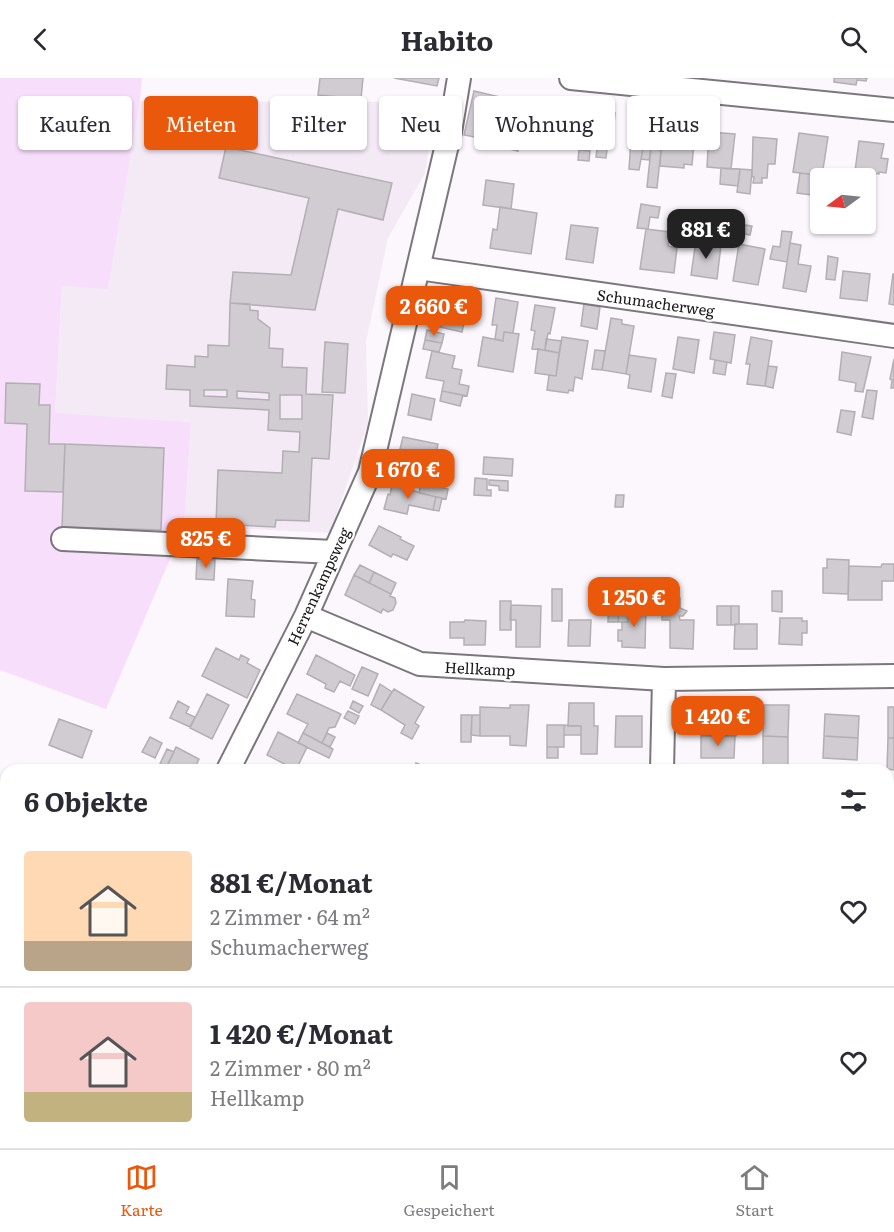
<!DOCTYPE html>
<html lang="de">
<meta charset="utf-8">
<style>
:root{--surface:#fff;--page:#f7f7f7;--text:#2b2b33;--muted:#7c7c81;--line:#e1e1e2;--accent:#ea580c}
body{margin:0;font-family:Literata,serif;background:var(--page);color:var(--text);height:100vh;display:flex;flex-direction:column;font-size:22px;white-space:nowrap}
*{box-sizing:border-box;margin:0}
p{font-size:20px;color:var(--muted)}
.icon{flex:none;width:33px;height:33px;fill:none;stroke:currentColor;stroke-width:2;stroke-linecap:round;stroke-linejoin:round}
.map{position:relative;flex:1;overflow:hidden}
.details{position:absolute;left:0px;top:686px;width:894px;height:386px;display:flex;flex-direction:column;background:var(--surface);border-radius:18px 18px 0 0;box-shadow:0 2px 4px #0004}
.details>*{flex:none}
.top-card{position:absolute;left:18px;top:18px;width:858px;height:54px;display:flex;gap:12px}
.needle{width:39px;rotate:255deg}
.buttons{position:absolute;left:810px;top:90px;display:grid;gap:12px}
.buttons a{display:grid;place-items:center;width:66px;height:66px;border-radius:6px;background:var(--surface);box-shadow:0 2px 4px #0004;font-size:30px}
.price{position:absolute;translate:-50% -51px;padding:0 14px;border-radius:12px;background:var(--accent);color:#fff;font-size:20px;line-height:39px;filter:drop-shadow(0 2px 3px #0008)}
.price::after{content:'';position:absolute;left:50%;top:36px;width:18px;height:14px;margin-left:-9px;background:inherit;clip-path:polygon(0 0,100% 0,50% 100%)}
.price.on{background:#222;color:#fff}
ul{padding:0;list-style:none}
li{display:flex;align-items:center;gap:18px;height:150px;padding:0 24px}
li+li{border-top:2px solid var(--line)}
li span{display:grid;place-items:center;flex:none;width:168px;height:120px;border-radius:6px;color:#555}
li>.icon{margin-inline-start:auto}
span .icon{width:72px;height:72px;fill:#fffc;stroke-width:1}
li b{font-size:26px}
h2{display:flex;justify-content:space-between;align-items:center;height:72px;padding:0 24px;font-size:26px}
.pill{padding:0 21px;border-radius:6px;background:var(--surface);box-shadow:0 2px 4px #0004;font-size:21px;line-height:54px}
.pill.on{background:var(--accent);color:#fff}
header{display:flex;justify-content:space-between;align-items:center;height:78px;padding:0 24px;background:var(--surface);font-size:27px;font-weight:700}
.dock{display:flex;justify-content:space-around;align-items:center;height:84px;border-top:2px solid var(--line);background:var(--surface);font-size:16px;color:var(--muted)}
.dock a{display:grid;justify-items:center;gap:3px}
.dock .on{color:var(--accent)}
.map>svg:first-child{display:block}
.built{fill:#f4eaf6}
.green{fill:#f7defb}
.building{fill:#d0ccd1;stroke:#b3aeb4;stroke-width:1.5;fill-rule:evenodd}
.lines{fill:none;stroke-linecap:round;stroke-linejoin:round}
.minor-casing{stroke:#7b777c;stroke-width:26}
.minor{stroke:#fff;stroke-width:22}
.labels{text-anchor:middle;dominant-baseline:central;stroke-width:4.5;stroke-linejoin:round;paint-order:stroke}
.street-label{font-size:15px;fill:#19181a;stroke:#fff}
</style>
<header><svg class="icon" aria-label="back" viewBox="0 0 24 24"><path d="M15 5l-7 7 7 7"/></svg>Habito<svg class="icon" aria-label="search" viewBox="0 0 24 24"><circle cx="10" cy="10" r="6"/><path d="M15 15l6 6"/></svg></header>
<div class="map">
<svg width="894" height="1070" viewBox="0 0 894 1070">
<rect width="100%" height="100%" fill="#fcf7fc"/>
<path class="built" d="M140 23 436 24 425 95 388 160 366 264 368 345 330 455 184 448 191 344 55 336 62 208 108 210Z"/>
<path class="green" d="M0 0H142L140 23 108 211 62 208 55 335 191 344 184 448 106 631 0 592Z"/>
<path class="building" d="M320 0H363L361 21 318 17Z
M394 0H439L437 8Z
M834 0H867L866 3 857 2 856 7 834 4Z
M474 13 500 19 490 62 464 57Z
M505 19 524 23 519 44 525 45 518 73 492 67Z
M531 23 539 25 535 41 528 40Z
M550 25 571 26 569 51H577L576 68 548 65Z
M593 34 615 35 613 56H608L607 71 594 70 595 55 591 54Z
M632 47 650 48 648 70H643L639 92 629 91Z
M663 51 695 54 692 87 684 86V90L660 88Z
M709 54 735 56 731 91 707 89Z
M534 55 543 56 542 68 533 67Z
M799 55 828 59 822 98 793 94Z
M753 59 777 61 775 86H768L767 100H762V105H753L754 99H752Z
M859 63 884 66 881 80 888 81 886 95 879 94V96L855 93Z
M226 69 392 105 383 142 338 131 315 232 230 225 233 194 291 197 309 120 219 100Z
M643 70 651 71 649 82 641 81Z
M597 71H607L606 80 596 79Z
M651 71 661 72 657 110 647 109Z
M579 72 590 73 589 83 578 82Z
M721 90 740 91 738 108 720 106Z
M740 91 752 92 750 116 737 114Z
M839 91 857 93 856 100H838Z
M800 95 822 98 819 118 797 115Z
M486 102 514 106 511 131 483 127Z
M641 126 660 129 658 140 650 139 648 151 637 150Z
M500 129 537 135 531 176 490 170 493 151 497 152Z
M733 145 752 148 750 157 741 155 739 166 730 165Z
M571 147 598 150 593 185 566 181Z
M707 147 724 150 721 167 711 165 712 158 706 157Z
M646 151 670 154 668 168 677 170 674 195 640 191Z
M782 153 792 154 787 184 770 181 773 168 780 169Z
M696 163 721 167 717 201 691 197Z
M790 165 801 167 798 186 811 188 806 214 783 210Z
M739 166 765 171 758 207 733 203Z
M828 178 838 180 835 202 826 201Z
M843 193 870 196 867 223 840 220Z
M893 196H894V227L889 226Z
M496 220 518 224 513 255 504 254 503 263 495 261 497 247H492Z
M446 221 468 226 462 254 440 249Z
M230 225 250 226V232L258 233V241L270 250 269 270 283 271 282 289 307 290 306 316 333 317 329 381 312 380 309 443 276 442 275 449 216 446 218 392 282 395 283 373 299 374 300 354 268 352 269 332 190 328V312L166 311 167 287 195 289V278L208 279V267L229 268ZM204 312H227V319L204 318ZM237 313 269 315V322L237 320ZM280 317H302V341H280Z
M584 226 600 229 597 251 581 248Z
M535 227 555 230 550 256 548 255 545 272 532 271 535 253 531 252Z
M611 240 622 242V246L634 248 626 296 602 292Z
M427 252 444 256 442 265 425 262Z
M504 254 519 256 513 294 478 288 483 259 503 263Z
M714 254 735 257 731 285 710 281Z
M562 259 588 263 582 301 575 299 573 313 569 312 568 315 547 312 549 297 556 298Z
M678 259 699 262 694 295 673 291Z
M751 259 772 263 765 308 747 306 750 286H746Z
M546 261 561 263 559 275 545 272Z
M425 262 442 265 439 274 423 271Z
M325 264 348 266 345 315 322 314Z
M538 271 559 275 556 298 535 295Z
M595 272 605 273 602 292 592 291Z
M432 273 455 278 452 290 462 292 459 306 469 308 467 318 442 313 444 303 426 300Z
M842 274 871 279 863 314 855 313 856 305 839 302Z
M629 277 656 281 651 314 628 310 630 297 626 296Z
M894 281V310H891L892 302 890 301Z
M715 282 727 284 725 297 713 295Z
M768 288 777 289 773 310 765 308Z
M666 295 676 296 672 320 662 318Z
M6 305 40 306 39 327H50L49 366H65L63 414 25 413 27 346 5 345Z
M867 312 877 313 873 341 862 339Z
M442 313 463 317 460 328 440 323Z
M412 316 435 321 431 342 408 337Z
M841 332 855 334 851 357 837 354Z
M403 359 438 366 431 397 404 391 408 373 400 371Z
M65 366 164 370 161 452 62 449Z
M484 379 513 381 512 398 483 396Z
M423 395 439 399 437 408 421 405Z
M475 400 487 401V412H491V418L474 417Z
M489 402 508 403V413L499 412V408L489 407Z
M421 405 448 411 446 421 419 415Z
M392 407 436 419 433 432 409 427 407 436 384 431 388 416 390 417Z
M616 417H624L623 429H615Z
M436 419 442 420 439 433 433 432Z
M379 448 401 459 400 461 414 468 407 482 393 476 391 479 369 467Z
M197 481 215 482 214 502 196 501Z
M827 481 849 482 848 516 823 515V490H827Z
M882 486H894V503H882V522H848L849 488 881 489Z
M360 487 374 494 369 505 354 497Z
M374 494 396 505 391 516 369 505Z
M354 497 391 516 390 518 395 520 396 525 393 532 388 534 383 531 381 535 345 517Z
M228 501 253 503 251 521 255 522 254 539 226 538Z
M552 511H562V543H552Z
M663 512H670V520H663Z
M772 513H782V534L772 533Z
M609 520H624V530H619L618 544H608Z
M663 520H680V530L687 533 683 538H679L680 542H694L693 571 670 570V542H662Z
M500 523H511V552H500Z
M511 527 541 528 540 569H516V542H510Z
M628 528H646L645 570 622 569V563H618V552H622V544H628Z
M717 528H731V547H717Z
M731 528H739V546L735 547H731Z
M619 530H628V544H618Z
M780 540H802V543H807V555H802V567L779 566Z
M465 542 486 543 485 567H464V560H450V544H464Z
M569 542H591L590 568H568Z
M735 546H757V571H734Z
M216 570 239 582 241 577 249 581 247 585 260 592 247 620 202 598Z
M316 577 355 597 350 608 340 603 334 614 325 610 326 606 307 596Z
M362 589 378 596 368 618 352 611Z
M380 606 392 614 381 632 371 627Z
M394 611 424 629 415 645 419 648 412 661 401 655 405 647 381 632Z
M207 616 229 627 212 661 190 650Z
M297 616 341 636 335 649 329 650 322 665 303 655 308 646 287 636Z
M178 623 189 629 186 635 195 639 190 649 170 640Z
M353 623 363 628 359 635 350 630Z
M569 625H594V648H598L597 676H581V648H568Z
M510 627H529L526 668 510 667V658H480V629L510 630Z
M764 627H789L788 659 763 658Z
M888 629H894V660H888Z
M348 633 359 638 355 646 344 640Z
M703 636H736V658H702Z
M825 636 859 638 858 660 824 658Z
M461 637H472L471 664H461Z
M472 637H480V658L471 657Z
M616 638H642V669H615Z
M59 641 92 653 82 680 49 667Z
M547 647H564V669H547Z
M564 647 581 648V657H564Z
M278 654 307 669 296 692 267 677Z
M303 655 333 671 329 680 298 665Z
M327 655 335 659 330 669 322 665Z
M701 657 735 658 734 680H701Z
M763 658 788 659V690L763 689Z
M824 658 858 660 857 682 823 680Z
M150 659 162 665 155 680 142 674Z
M888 660H894V692L887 691Z
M176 669 199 681 194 692H165Z
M547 669H558V680H547Z
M167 671 174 674 165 692H160L158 690Z
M416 685 426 689 425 692H414Z
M888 868H893V883L888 882Z
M888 882 894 883V905H888Z
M888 905H894V971H888Z
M271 1065H281L282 1070H250Z
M425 1065H479L485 1066 484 1070H424Z
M545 1065H569L568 1070H539V1068L545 1069Z
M805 1065H848V1070H806Z
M656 1066 698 1068 697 1070H656Z"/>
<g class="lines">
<g class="minor-casing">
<path id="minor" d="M571 0 894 32
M418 190 894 258
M63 461 334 474
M306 538 420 586 664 601 894 598
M228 692 306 538 370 394 450 54 459 0
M662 692 664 601
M0 944 6 949
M888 995 894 994
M89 1070 115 1065
M379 1070 381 1065
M757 1070V1065"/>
</g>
<use href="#minor" class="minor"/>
</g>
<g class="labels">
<g class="street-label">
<text transform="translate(656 224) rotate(8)">Schumacherweg</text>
<text transform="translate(318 508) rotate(-65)">Herrenkampsweg</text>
<text transform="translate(480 590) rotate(3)">Hellkamp</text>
</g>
</g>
</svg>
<div class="buttons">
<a><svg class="needle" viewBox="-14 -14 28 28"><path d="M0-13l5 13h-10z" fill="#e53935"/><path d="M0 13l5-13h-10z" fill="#7c7c81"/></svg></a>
</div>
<b class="price on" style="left:706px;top:182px">881 €</b>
<b class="price" style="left:434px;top:259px">2 660 €</b>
<b class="price" style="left:408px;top:422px">1 670 €</b>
<b class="price" style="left:206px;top:491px">825 €</b>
<b class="price" style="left:634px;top:550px">1 250 €</b>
<b class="price" style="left:718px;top:669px">1 420 €</b>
<div class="top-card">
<a class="pill">Kaufen</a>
<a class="pill on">Mieten</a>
<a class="pill">Filter</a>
<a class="pill">Neu</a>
<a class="pill">Wohnung</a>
<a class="pill">Haus</a>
</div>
<section class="details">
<h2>6 Objekte<svg class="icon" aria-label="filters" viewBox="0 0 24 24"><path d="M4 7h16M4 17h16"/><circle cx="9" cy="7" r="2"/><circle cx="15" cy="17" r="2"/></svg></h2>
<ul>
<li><span style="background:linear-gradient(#ffd9b3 75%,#b9a48a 0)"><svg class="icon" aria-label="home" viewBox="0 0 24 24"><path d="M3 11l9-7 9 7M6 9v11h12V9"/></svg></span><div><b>881 €/Monat</b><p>2 Zimmer · 64 m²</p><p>Schumacherweg</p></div><svg class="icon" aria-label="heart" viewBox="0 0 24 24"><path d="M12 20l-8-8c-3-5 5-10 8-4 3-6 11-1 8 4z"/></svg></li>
<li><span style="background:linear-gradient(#f6c9c9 75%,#c2b280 0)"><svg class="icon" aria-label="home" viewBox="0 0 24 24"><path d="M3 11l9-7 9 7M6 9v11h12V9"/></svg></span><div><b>1 420 €/Monat</b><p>2 Zimmer · 80 m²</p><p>Hellkamp</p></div><svg class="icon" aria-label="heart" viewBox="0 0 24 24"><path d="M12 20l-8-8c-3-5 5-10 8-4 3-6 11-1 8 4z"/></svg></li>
</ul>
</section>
</div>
<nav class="dock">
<a class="on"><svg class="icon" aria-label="map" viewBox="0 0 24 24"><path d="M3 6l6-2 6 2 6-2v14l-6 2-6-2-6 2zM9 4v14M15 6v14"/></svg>Karte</a>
<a><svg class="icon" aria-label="saved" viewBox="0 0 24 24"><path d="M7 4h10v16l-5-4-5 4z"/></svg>Gespeichert</a>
<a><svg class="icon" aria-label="home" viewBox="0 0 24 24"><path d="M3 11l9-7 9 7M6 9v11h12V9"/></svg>Start</a>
</nav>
